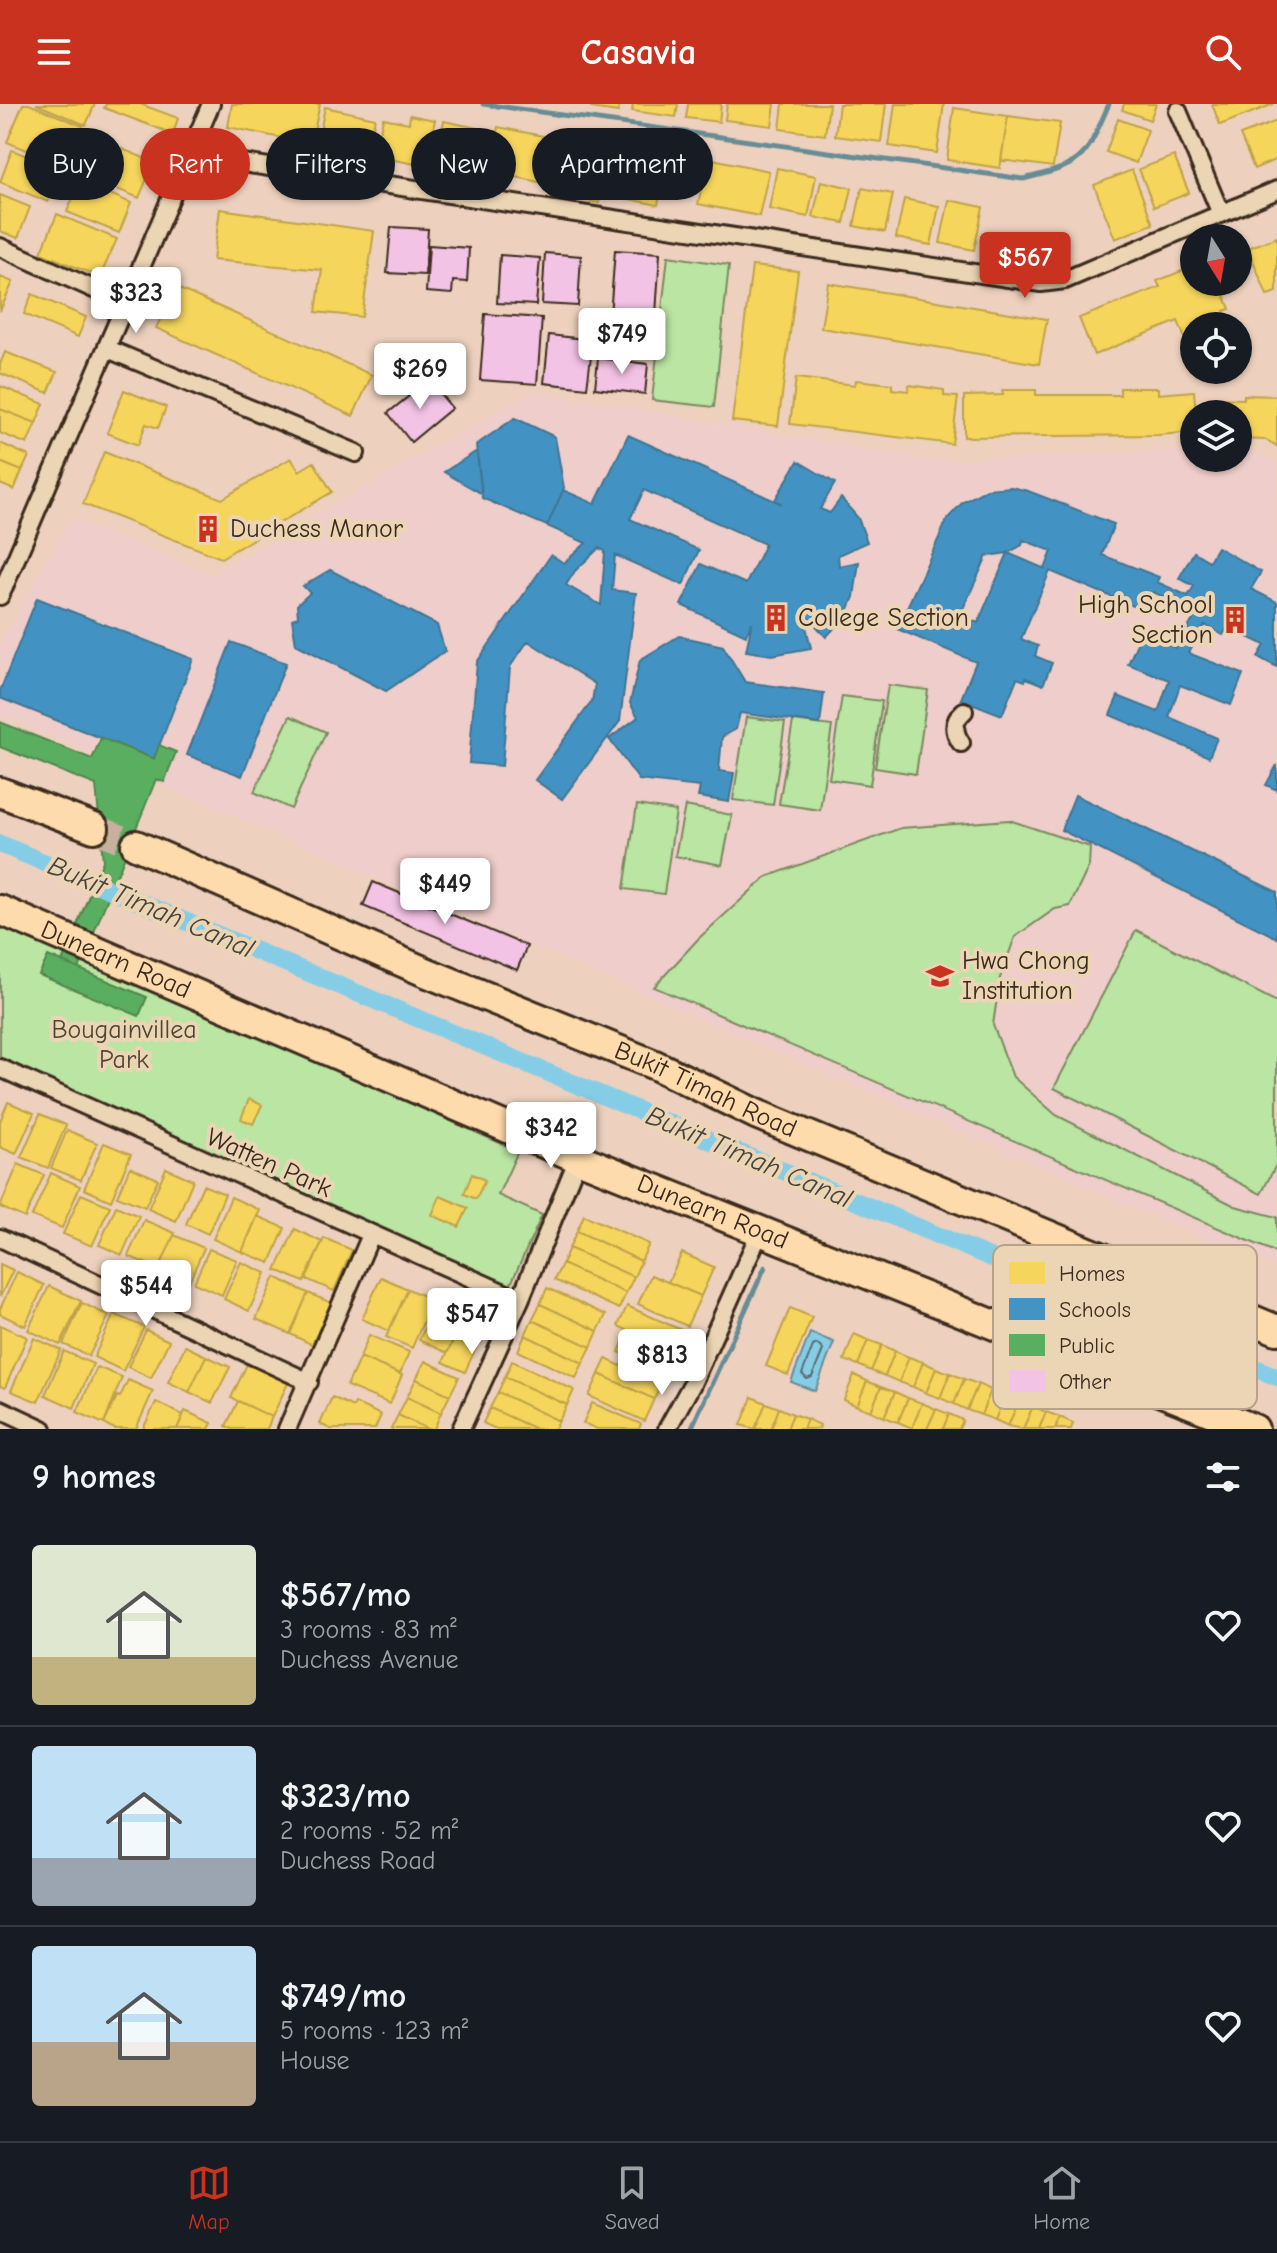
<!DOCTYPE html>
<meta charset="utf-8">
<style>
:root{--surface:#171b24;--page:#20242c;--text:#f1f3f6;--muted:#9ea1a6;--line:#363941;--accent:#c8321e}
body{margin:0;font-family:"Comic Neue",sans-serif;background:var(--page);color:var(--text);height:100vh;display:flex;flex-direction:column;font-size:30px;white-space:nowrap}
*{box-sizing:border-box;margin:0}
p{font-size:26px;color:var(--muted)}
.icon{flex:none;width:44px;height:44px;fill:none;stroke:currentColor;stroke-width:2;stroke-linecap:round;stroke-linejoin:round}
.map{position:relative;height:1325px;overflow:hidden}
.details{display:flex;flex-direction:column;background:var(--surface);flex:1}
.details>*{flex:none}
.hud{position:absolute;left:24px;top:24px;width:800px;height:72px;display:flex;gap:16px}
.needle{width:52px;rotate:169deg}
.tools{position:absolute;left:1180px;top:120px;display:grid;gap:16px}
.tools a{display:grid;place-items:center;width:72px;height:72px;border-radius:50%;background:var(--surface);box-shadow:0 2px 6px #0004;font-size:40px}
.price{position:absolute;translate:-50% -68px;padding:0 18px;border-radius:8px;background:#fff;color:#222;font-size:26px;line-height:52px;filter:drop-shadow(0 2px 4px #0008)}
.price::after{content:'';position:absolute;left:50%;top:48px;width:24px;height:18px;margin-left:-12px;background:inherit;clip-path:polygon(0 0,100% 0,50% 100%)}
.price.selected{background:var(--accent);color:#fff}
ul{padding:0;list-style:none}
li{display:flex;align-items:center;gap:24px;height:200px;padding:0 32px}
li+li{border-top:2px solid var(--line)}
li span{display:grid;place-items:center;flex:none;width:224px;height:160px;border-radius:8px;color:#555}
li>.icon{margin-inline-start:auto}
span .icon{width:96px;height:96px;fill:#fffc;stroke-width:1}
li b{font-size:34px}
h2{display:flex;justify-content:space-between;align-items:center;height:96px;padding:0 32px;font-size:34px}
.chip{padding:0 28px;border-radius:36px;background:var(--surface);box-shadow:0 2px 6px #0004;font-size:28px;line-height:72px}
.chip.selected{background:var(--accent);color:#fff}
header{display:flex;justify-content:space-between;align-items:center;height:104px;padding:0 32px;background:var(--accent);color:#fff;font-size:36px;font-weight:600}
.tabs{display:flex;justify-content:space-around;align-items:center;height:112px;border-top:2px solid var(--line);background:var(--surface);font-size:22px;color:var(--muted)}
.tabs a{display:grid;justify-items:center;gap:4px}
.tabs .selected{color:var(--accent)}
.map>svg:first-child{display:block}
.built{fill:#efcdca}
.green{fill:#bae5a2;stroke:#7a8860;stroke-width:2}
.water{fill:#85cde6;stroke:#678c96;stroke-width:2}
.homes{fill:#f6d55c;stroke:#bea249;stroke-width:2}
.schools{fill:#4393c3;stroke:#417492;stroke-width:2;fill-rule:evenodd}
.public{fill:#5aae61;stroke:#51864d;stroke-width:2}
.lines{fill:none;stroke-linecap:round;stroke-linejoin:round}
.shore{stroke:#596b6e;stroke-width:2}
.stream{stroke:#678c96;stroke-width:5}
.canal{stroke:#85cde6;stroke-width:18}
.building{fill:#f3c3e5;stroke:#3b2a1e;stroke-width:2}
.trunk-tunnel{stroke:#c9b09e;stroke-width:28;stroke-dasharray:28 14;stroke-linecap:butt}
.minor-casing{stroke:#3b2a1e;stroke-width:22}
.trunk-casing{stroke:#3b2a1e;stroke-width:34}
.minor{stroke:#ecd5b4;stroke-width:16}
.trunk{stroke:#fedbac;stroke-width:28}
.labels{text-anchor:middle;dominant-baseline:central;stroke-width:8;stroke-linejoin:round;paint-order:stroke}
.poi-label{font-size:26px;fill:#3b2a1e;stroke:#ecd5b4;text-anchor:start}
.street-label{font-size:26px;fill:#3b2a1e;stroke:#ecd5b4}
.park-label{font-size:26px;fill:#4e4632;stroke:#ecd5b4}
.water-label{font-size:28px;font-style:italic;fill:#46423c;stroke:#ecd5b4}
.key{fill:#ecd5b4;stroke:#b7a287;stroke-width:2}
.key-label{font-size:22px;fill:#3b2a1e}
</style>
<header><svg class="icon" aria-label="menu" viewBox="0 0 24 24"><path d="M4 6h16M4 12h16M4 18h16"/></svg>Casavia<svg class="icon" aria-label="search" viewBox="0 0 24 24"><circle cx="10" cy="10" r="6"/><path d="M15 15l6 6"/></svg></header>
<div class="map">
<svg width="1277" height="1325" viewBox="0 0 1277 1325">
<rect width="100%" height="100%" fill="#edd1be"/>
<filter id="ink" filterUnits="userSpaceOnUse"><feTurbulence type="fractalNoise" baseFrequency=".0125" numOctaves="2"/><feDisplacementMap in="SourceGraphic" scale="16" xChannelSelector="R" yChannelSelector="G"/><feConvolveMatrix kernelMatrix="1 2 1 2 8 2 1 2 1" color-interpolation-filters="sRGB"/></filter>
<g filter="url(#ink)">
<path class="built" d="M532 287 935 357 1194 346V354H1238V344H1246L1277 359V1162L1206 1135 0 610V541L70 414 212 471Z"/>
<path class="green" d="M668 152 729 161 714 303 652 296Z
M888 581 928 586 916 670 875 664Z
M842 592 882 597 870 681 829 675Z
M290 612 326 628 291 705 254 688Z
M746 613 785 618 773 701 733 696Z
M793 617 832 622 820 706 779 700Z
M637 701 676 707 664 790 624 785Z
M685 702 732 711 722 761 675 752Z
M1009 716 1090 743 1089 762 1070 802 1055 805 1015 833 1000 874 993 921 1013 973 1056 1011 1235 1102 1277 1113V1149L654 883 698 835 766 773 901 724Z
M0 816 518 1047 498 1091 542 1111 510 1182 0 956Z
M1136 826 1277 898V1059L1261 1090 1054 984Z"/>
<path class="water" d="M810 1229 834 1238 815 1287 791 1278Z"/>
<path class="homes" d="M23 0H29L83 22 67 62 7 38Z
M36 0H95L86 21Z
M106 0H140L178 14 173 30 104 4Z
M232 0H320L311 40 228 23Z
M592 0H619L618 8 591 4Z
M633 0H678L676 13 632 7Z
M688 0H721L719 18 686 14Z
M727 0H775L772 22 725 16Z
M783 0H829L825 31 780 25Z
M839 0H886L881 38 835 32Z
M895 0H944L937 49 889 42Z
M1124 0H1156L1150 16 1122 6Z
M1212 0H1274L1220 21Z
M325 3 375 14 366 57 316 47Z
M954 4 1008 12 1000 64 947 56Z
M410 11 435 16 425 62 375 52 383 14 409 19Z
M1008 12 1060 19 1053 63 1001 56Z
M1118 15 1148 26 1136 59 1106 48Z
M444 17 487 26 477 75 433 66Z
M1277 17V55L1254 65 1240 31Z
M498 23 548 33 539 78 489 67Z
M556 33 610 44 599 99 545 88Z
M100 36 154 58 139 94 85 72Z
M620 40 668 50 658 101 609 91Z
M12 46 62 66 48 98 0 78Z
M1174 52 1189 89 1154 103 1139 65Z
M708 54 769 67 759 112 698 100Z
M777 64 816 72 808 113 769 105Z
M1132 66 1153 120 1115 135 1094 81Z
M80 77 131 99 119 129 67 108Z
M821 77 852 84 844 119 813 113Z
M862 84 893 90 885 128 854 122Z
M0 91 30 103 18 134 0 127Z
M904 95 939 102 931 141 896 134Z
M949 96 983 103 974 146 940 139Z
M220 105 374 127 362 213 316 208 322 166 213 156Z
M57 110 117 135 100 173 41 149Z
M1277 133V188L1267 191 1248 144Z
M752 162 798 167 778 322 732 317Z
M1194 162V178H1219L1230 205 1224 207 1229 222H1194V257L1178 217 1094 251 1079 214 1160 183 1157 177Z
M0 173 13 178 0 207Z
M828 179 1047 215 1039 260 821 224Z
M175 183 372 271 353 312 156 224Z
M32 190 86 213 78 233 24 210Z
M1238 226 1248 250 1238 253Z
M5 248 57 268 48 289 0 269V260Z
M796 274 855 281 856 276 892 280V285L908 287 909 281 944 286V292L958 293 952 340 790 320Z
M0 282 44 300 36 319 0 305Z
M1120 284H1158V290L1194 287 1196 310H1194V328L1158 331 964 333V292L1003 291 1002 286H1036V291H1120Z
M124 286 166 303 158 324 146 320 138 341 107 329Z
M1244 291 1277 292V342L1266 336 1238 335V310H1207L1208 294 1244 295Z
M0 305 36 319 27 340 0 329Z
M0 339 29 352 22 367 0 358Z
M104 348 222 395 291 354 299 367 314 358 332 388 221 454 83 400Z
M0 358 22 367 14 386 0 380Z
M249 995 262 1001 253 1020 241 1015Z
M8 998 34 1009 16 1050 0 1043V1017Z
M40 1010 66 1021 48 1064 21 1053Z
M67 1026 97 1039 81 1076 51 1064Z
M104 1039 131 1050 111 1097 84 1085Z
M18 1060 44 1071 25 1114 0 1103Z
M130 1063 158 1075 145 1103 117 1092Z
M166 1064 193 1076 176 1117 148 1105Z
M51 1069 80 1082 62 1124 32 1112Z
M472 1070 485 1076 476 1095 464 1090Z
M203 1081 225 1090 208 1130 186 1120Z
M81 1090 110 1102 92 1142 63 1130Z
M440 1092 468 1104 459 1123 432 1111Z
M231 1093 260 1106 242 1148 213 1135Z
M116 1102 139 1112 122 1151 99 1141Z
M584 1111 649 1140 641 1157 577 1127Z
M257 1112 285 1124 270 1159 242 1148Z
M144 1116 175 1129 159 1165 128 1152Z
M295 1125 322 1138 304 1178 276 1166Z
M577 1127 641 1157 634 1173 569 1144Z
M174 1131 204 1144 189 1178 159 1165Z
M324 1134 352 1146 334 1187 306 1175Z
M569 1144 634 1173 626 1189 562 1160Z
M209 1145 237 1156 222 1191 194 1179Z
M682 1149 714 1163 701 1192 668 1178Z
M241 1158 266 1169 249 1207 224 1195Z
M0 1160 13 1166 0 1193Z
M562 1160 626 1189 619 1205 554 1176Z
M17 1168 44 1181 25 1222 0 1210V1205Z
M651 1171 701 1192 687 1222 638 1200Z
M275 1173 308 1189 290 1230 256 1215Z
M381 1173 408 1185 389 1227 362 1215Z
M49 1182 81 1197 60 1241 28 1226Z
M547 1184 606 1211 598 1227 540 1200Z
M408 1185 433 1196 412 1244 386 1233Z
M308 1189 334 1200 315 1242 290 1230Z
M440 1192 468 1204 447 1249 419 1236Z
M82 1199 109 1212 89 1252 63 1240Z
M540 1200 598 1227 591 1243 532 1216Z
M627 1202 686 1228 676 1249 618 1222Z
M790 1204 812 1213 788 1271 766 1262Z
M114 1210 144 1223 123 1267 94 1253Z
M465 1212 486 1222 465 1268 443 1258Z
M532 1216 591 1243 583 1259 525 1231Z
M0 1221 27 1233 5 1284 0 1282Z
M146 1226 169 1237 151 1274 128 1263Z
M628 1227 676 1249 667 1269 619 1248Z
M854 1230 868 1236 858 1261 844 1256Z
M369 1231 409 1248 400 1270 360 1253Z
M525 1231 583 1259 576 1274 518 1247Z
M34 1234 61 1246 38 1298 11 1287Z
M868 1236 882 1241 871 1267 858 1261Z
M882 1241 895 1247 885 1272 871 1267Z
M185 1242 206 1252 189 1288 168 1278Z
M64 1247 93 1260 74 1304 45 1291Z
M895 1247 909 1253 899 1278 885 1272Z
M206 1252 230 1263 212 1299 189 1288Z
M360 1253 402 1271 390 1300 347 1282Z
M909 1253 923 1258 913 1283 899 1278Z
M606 1255 621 1262 624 1256 664 1274 654 1295 599 1270Z
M425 1257 459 1273 450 1291 416 1275Z
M512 1257 574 1286 567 1301 505 1273Z
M248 1258 289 1277 272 1313 231 1294Z
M923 1258 936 1264 926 1289 913 1283Z
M97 1263 122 1273 104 1320 77 1308Z
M936 1264 950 1269 940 1294 926 1289Z
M950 1269 964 1275 954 1300 940 1294Z
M599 1270 654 1295 644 1317 589 1292Z
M854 1271 867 1277 857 1302 844 1296Z
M505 1273 567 1301 559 1317 498 1288Z
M416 1275 450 1291 441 1309 407 1293Z
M964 1275 978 1280 967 1306 954 1300Z
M128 1276 153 1287 136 1325H115L104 1320 117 1292 120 1293Z
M867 1277 881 1283 871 1307 857 1302Z
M978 1280 991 1286 981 1311 967 1306Z
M881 1283 895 1288 884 1313 871 1307Z
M991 1286 1005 1291 995 1316 981 1311Z
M498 1288 559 1317 555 1325H536L490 1304Z
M895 1288 908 1294 898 1318 884 1313Z
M1005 1291 1019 1297 1008 1322 995 1316Z
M332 1293 353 1303 355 1299 381 1311 375 1325H330L320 1320Z
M407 1293 441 1309 434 1325H428L398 1311Z
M752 1293 766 1299 755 1325 741 1321Z
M908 1294 922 1299 912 1324 898 1318Z
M238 1297 272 1313 267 1325H232L226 1322Z
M1019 1297 1033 1302 1023 1325 1008 1322Z
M156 1298 183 1311 177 1325H143Z
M592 1299 641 1320 639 1325H597L583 1319Z
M766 1299 779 1304 771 1325H755Z
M922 1299 936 1305 927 1325H914L912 1324Z
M1033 1302 1046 1308 1039 1325H1023Z
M490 1304 536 1325H496L483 1319Z
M779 1304 793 1310 787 1325H771Z
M936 1305 949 1310 943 1325H927Z
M185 1307 212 1319 209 1325H177Z
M1046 1308 1060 1313 1055 1325H1039Z
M793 1310 807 1315 803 1325H787Z
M949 1310 963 1316 959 1325H943Z
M398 1311 428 1325H391Z
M1060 1313 1073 1319 1071 1325H1055Z
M807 1315 820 1321 819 1325H803Z"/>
<path class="schools" d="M515 314 555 333 564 384 547 422 482 394 476 341Z
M628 331 782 400 775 396 798 357 835 379 820 405 830 409 841 394 858 414 867 438 838 451 839 462 859 458 854 493 846 512 826 533 811 516 805 518 811 544 772 551 746 547 752 518 746 531 681 501 701 460 746 480 765 440 644 386 630 415 699 446 683 481 615 451 612 486 636 489 620 617 562 695 535 676 592 597 595 580 528 537 510 563 502 662 469 659 477 558 551 451 564 459 586 439 547 422 563 386 595 400ZM599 444 605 447 601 501 566 481 575 467Z
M477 347 482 390 444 368Z
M1011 383 1028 387 1114 420 1102 451 1159 473 1157 478 1188 492 1194 482 1179 474 1194 448 1209 457 1217 443 1261 468 1251 485 1277 498V563L1258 553 1265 541 1228 523 1223 531 1205 521 1188 549 1243 570 1231 601 1180 581 1169 613 1217 634 1209 653 1110 611 1118 592 1158 608 1169 576 1128 560 1141 530 1176 544 1194 514 1179 506 1182 501 1153 488 1145 507 1050 467 1021 535 1038 542 1035 552 1052 559 1043 581 1026 574 1025 577 1017 574 1002 611 961 595 976 558 897 525 948 414 963 398 987 385ZM1023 436 1052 447 1045 465 1008 449 1022 441ZM1008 449 978 519 960 511 987 452Z
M330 466 437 521 445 547 386 587 296 540 292 515 298 513 297 501 310 489 303 482Z
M37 494 193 555 154 655 0 594V587Z
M679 532 723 542 745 578 824 589 820 620 740 609 736 625 722 633 719 667 734 669 729 698 698 693 700 683 639 676 609 635 638 613 630 599 640 556Z
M231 538 286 559 242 672 187 651Z
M1277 661V686L1266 681Z
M1075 691 1277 788V834L1061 726Z"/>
<path class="public" d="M0 618 92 655 101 634 154 655 159 641 176 648 164 678 156 675 79 865 62 858 103 757 96 681 0 643Z
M48 852 147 893 139 912 39 871Z"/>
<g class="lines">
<path class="shore" d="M817 1240 823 1246 812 1273 807 1275 802 1270 813 1242Z"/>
<path class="stream" d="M483 0 1023 75C1085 60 1084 57 1109 0
M691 1325 765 1163"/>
<path class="canal" d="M0 740 1277 1273"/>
</g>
<path class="building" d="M391 123 428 125 425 171 387 169Z
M429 141 469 144 467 178 453 177 452 190 426 188Z
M615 146 660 149 654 241 608 238Z
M545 149 581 152 578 202 542 200Z
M500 151 540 154 536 201 497 199Z
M485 210 542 214 537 280 480 276Z
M549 231 593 236 587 284 544 279Z
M598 254 648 260 645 290 595 284Z
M429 276 452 304 411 338 388 309Z
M373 778 527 842 517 866 363 802Z"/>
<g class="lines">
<path class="trunk-tunnel" d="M94 724 136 741"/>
<g class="minor-casing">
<path id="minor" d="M1178 7 1221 110
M189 51 1041 179 1065 176 1277 86
M0 143 127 200
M108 245 356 349
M0 492 211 0
M961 639C953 627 953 617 964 607
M0 964 520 1196
M0 1134 309 1278
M0 1305 43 1325
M287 1325 371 1131
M461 1325 520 1196 578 1054
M667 1325 692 1280 760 1128"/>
</g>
<g class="trunk-casing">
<g id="trunk">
<path d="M0 688 94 724"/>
<path id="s1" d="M136 741 423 867 655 961 756 1010 1277 1226"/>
<path id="s2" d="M0 806 578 1054 1254 1325"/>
</g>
</g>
<use href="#minor" class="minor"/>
<use href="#trunk" class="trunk"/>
</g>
</g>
<defs>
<g id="building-bare" transform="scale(2.16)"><path d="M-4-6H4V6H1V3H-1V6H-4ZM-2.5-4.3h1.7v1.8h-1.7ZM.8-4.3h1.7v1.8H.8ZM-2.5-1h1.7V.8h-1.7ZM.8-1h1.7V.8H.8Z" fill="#c8321e" stroke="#ecd5b4" stroke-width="2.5" paint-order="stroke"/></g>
<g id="university-bare" transform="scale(2.16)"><path d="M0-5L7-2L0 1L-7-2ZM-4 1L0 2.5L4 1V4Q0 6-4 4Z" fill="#c8321e" stroke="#ecd5b4" stroke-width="2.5" paint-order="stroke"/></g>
</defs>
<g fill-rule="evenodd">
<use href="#building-bare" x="208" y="425"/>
<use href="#building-bare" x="776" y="514"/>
<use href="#building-bare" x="1235" y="516"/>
<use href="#university-bare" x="940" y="872"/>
</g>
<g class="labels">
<g class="poi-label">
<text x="230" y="425">Duchess Manor</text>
<text x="1213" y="501" text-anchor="end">High School<tspan x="1213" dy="30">Section</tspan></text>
<text x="798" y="514">College Section</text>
<text x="962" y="857">Hwa Chong<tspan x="962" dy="30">Institution</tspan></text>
</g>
<g class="street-label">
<text stroke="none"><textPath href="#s2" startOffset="126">Dunearn Road</textPath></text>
<text stroke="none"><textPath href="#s1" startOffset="620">Bukit Timah Road</textPath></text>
<text transform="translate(269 1059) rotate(24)">Watten Park</text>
<text stroke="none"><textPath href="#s2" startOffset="774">Dunearn Road</textPath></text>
</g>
<g class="park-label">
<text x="124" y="926">Bougainvillea<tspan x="124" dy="30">Park</tspan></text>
</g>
<g class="water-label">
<text transform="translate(151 803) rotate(23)">Bukit Timah Canal</text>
<text transform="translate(749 1053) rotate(23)">Bukit Timah Canal</text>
</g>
</g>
<rect x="993" y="1141" width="264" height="164" rx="12" class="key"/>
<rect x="1009" y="1158" width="36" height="22" fill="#f6d55c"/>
<rect x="1009" y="1194" width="36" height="22" fill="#4393c3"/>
<rect x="1009" y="1230" width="36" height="22" fill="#5aae61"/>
<rect x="1009" y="1266" width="36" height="22" fill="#f3c3e5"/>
<g class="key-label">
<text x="1059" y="1177">Homes</text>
<text x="1059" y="1213">Schools</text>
<text x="1059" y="1249">Public</text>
<text x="1059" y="1285">Other</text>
</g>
</svg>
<div class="tools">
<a><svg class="needle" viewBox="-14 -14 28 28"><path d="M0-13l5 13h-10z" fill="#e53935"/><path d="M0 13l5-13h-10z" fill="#9ea1a6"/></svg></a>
<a><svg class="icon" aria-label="locate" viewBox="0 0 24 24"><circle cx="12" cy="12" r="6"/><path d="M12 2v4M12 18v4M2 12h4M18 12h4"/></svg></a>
<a><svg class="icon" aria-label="layers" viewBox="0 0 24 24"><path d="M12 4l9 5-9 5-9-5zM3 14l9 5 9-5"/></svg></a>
</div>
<b class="price selected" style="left:1025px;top:196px">$567</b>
<b class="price" style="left:136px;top:231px">$323</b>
<b class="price" style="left:622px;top:272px">$749</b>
<b class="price" style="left:420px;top:307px">$269</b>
<b class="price" style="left:445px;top:822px">$449</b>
<b class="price" style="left:551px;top:1066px">$342</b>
<b class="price" style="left:146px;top:1224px">$544</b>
<b class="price" style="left:472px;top:1252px">$547</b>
<b class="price" style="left:662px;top:1293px">$813</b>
<div class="hud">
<a class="chip">Buy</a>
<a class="chip selected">Rent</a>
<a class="chip">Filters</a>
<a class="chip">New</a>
<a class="chip">Apartment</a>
</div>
</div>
<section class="details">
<h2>9 homes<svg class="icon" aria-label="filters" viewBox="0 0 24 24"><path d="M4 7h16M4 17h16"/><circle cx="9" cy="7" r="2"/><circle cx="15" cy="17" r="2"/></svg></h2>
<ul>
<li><span style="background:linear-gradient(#dfe7d0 70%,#c2b280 0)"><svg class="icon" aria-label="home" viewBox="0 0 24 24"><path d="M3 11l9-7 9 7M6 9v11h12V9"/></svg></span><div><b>$567/mo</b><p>3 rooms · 83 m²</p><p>Duchess Avenue</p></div><svg class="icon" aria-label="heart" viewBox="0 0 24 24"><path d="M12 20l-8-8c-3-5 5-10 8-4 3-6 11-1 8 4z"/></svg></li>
<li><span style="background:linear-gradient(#bfe0f5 70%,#9aa5b1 0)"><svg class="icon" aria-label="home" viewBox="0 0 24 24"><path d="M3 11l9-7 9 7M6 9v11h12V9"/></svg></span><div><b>$323/mo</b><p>2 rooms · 52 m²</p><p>Duchess Road</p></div><svg class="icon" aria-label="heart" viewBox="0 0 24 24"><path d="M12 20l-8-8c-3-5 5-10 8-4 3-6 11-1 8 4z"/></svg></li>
<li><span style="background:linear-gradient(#bfe0f5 60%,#b9a48a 0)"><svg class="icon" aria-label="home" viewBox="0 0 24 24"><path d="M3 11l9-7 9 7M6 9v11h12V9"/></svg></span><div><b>$749/mo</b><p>5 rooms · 123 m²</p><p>House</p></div><svg class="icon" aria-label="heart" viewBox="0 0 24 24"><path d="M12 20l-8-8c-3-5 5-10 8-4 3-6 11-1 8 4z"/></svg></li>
</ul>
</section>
<nav class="tabs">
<a class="selected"><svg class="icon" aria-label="map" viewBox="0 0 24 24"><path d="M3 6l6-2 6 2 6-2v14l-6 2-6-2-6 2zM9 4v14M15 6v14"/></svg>Map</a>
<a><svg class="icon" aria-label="saved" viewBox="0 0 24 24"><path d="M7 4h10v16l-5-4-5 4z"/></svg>Saved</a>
<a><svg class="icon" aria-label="home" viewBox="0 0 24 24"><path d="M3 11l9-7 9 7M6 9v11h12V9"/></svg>Home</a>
</nav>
